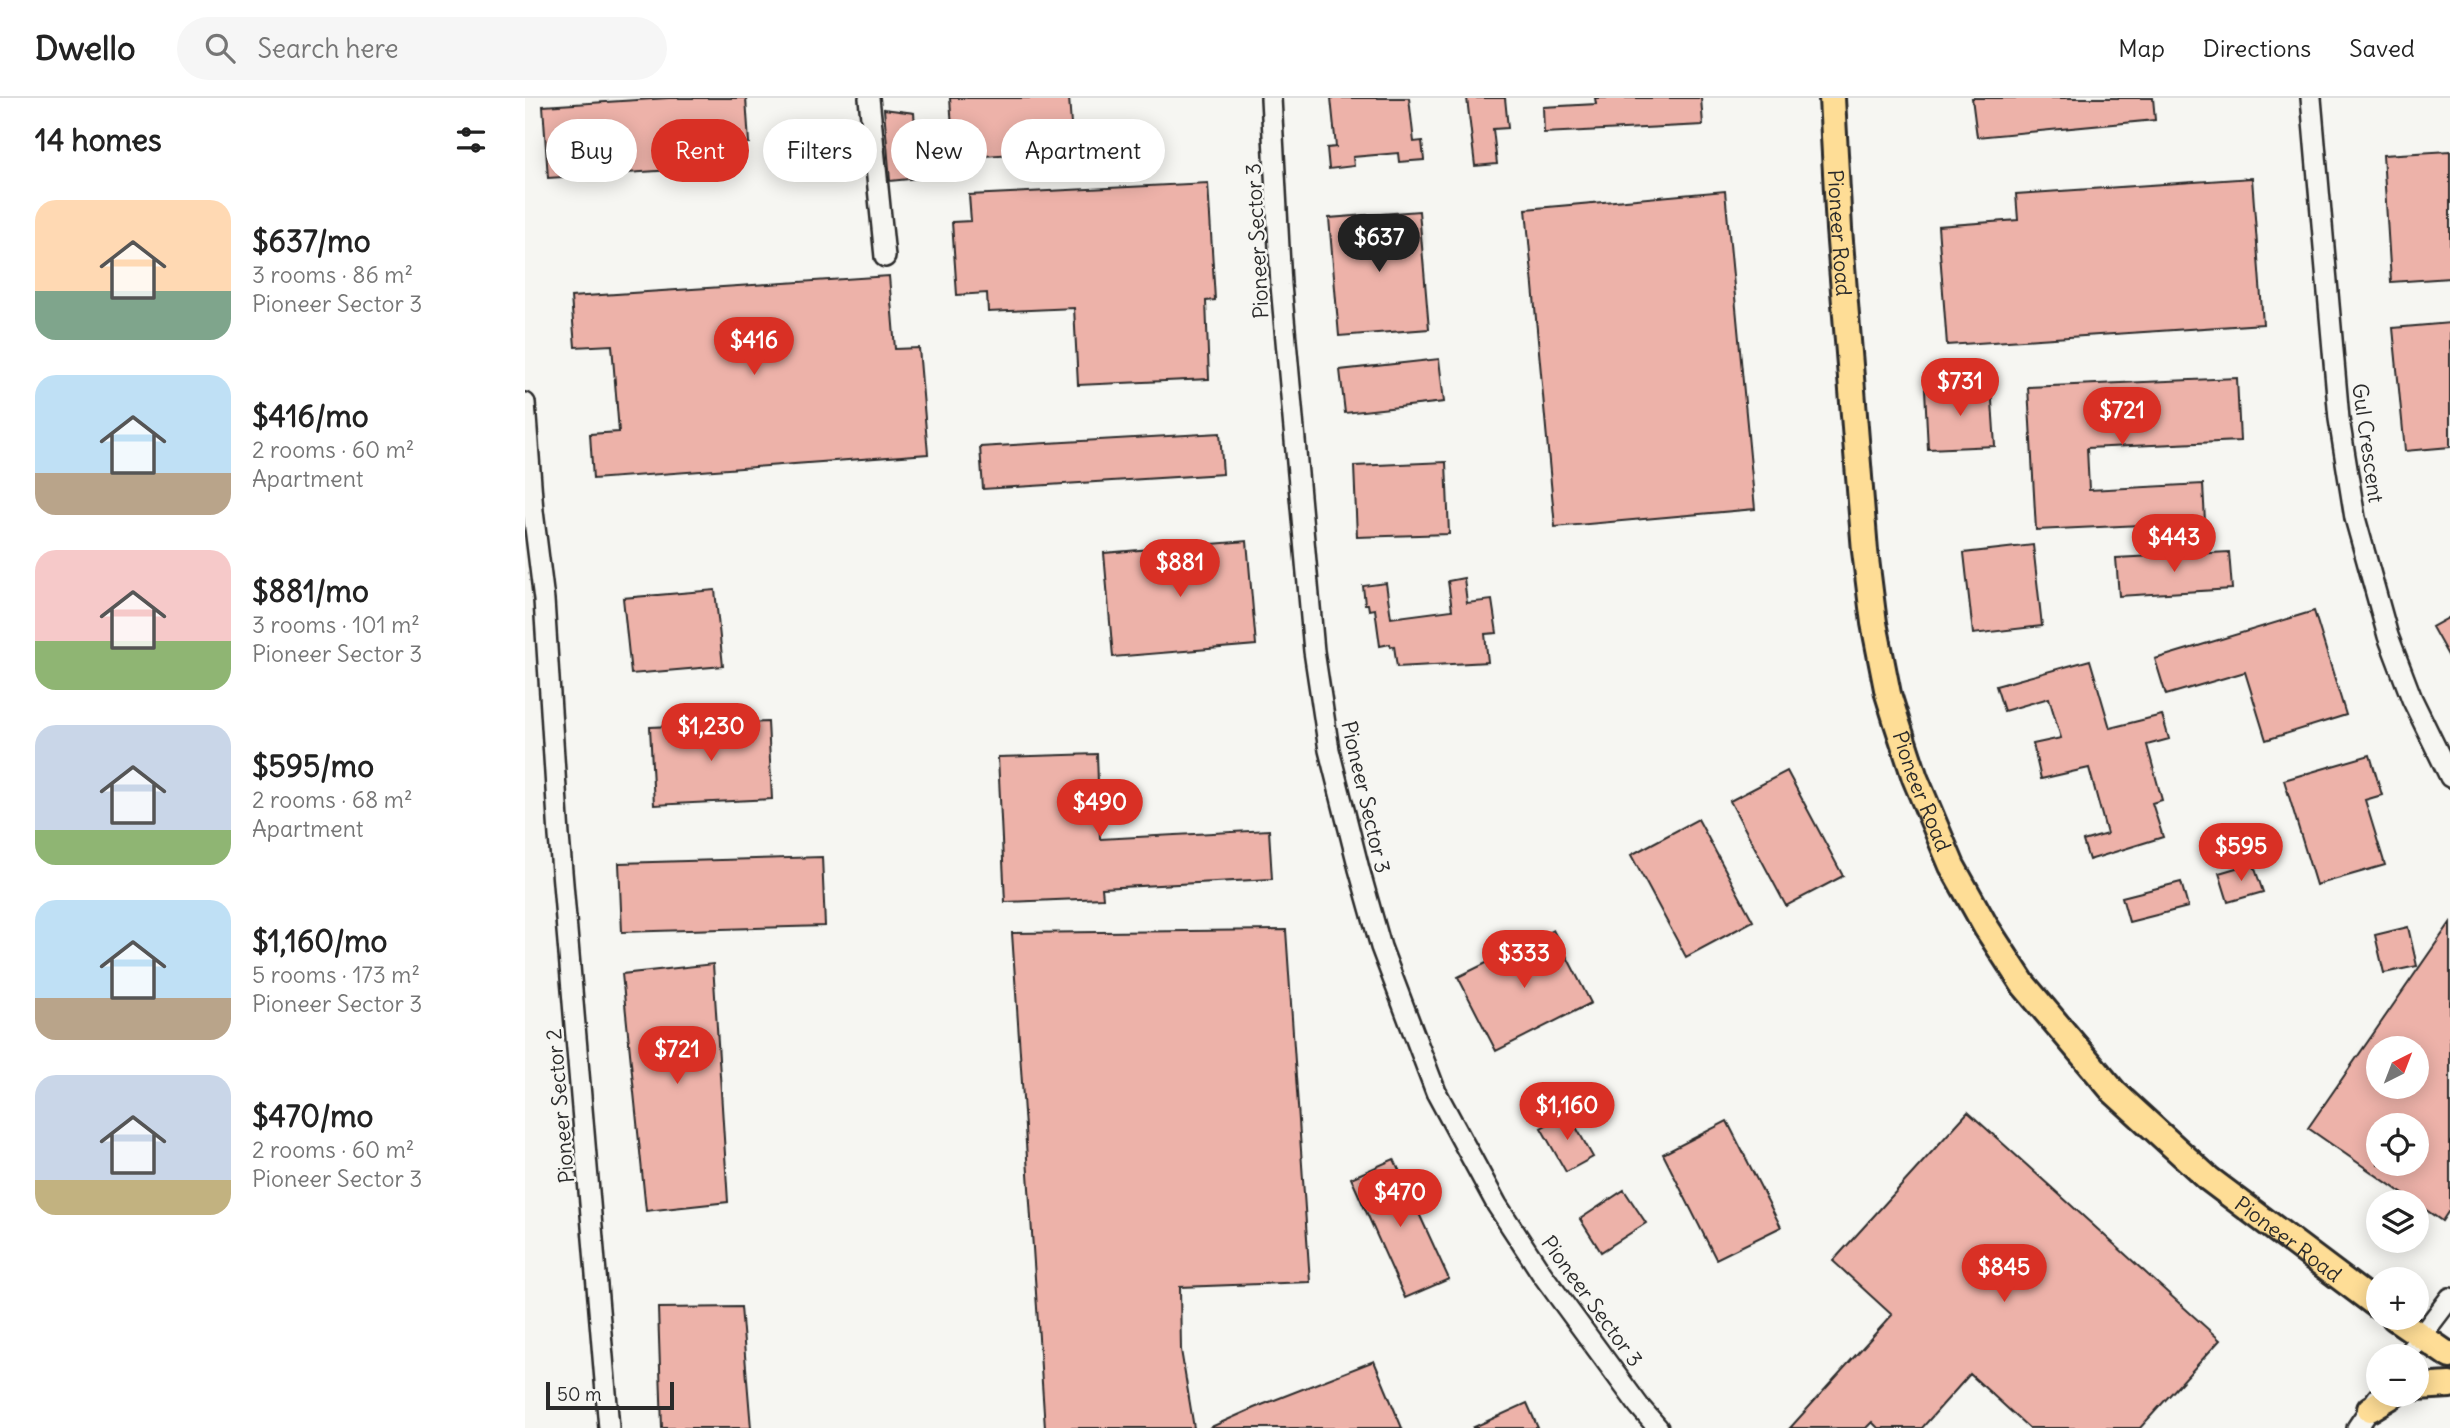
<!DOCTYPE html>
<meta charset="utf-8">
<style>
:root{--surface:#fff;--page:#f6f6f6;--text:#222;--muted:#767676;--line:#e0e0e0;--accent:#d93025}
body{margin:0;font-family:Delius,sans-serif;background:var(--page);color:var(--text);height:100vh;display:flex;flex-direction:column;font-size:26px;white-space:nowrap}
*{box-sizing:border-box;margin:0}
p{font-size:23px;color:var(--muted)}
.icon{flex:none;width:38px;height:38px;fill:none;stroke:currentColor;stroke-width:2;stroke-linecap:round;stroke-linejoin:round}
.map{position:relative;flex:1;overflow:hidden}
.details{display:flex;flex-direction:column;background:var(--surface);width:525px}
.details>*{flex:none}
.guide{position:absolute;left:21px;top:21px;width:665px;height:63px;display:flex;gap:14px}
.needle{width:46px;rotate:42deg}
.fabs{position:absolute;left:1841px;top:938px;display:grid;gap:14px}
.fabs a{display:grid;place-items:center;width:63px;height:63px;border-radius:50%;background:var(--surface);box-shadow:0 4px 18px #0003;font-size:35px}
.scale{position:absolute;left:21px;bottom:18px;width:128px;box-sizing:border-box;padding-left:7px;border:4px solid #2b2b2b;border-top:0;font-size:19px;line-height:24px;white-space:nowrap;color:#2b2b2b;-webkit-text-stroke:5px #f6f6f2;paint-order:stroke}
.price{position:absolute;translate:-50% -60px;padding:0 16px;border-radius:24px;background:var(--accent);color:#fff;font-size:23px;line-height:46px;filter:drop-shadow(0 2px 4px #0008)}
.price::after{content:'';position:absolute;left:50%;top:42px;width:21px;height:16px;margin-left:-10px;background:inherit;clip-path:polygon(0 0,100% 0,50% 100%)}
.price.current{background:#222;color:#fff}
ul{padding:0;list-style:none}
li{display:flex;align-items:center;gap:21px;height:175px;padding:0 35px}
li span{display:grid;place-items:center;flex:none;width:196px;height:140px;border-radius:21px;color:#555}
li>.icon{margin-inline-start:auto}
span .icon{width:84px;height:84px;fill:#fffc;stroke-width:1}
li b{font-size:30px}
h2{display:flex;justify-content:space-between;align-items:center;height:84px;padding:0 35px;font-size:30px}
.chip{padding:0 24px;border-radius:32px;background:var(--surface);box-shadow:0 4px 18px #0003;font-size:24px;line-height:63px}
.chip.current{background:var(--accent);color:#fff}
header{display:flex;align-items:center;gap:42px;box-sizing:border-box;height:98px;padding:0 35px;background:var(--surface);border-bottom:2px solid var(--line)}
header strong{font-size:33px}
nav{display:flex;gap:38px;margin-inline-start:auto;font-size:24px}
.search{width:490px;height:63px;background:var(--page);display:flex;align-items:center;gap:18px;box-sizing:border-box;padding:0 24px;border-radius:38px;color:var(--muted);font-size:26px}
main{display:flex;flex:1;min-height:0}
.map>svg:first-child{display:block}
.building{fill:#edb2a9;stroke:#2b2b2b;stroke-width:2;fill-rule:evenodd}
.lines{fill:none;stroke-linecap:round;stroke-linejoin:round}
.minor-casing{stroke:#2b2b2b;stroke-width:24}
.major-casing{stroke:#2b2b2b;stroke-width:30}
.minor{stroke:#f6f6f2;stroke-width:19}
.major{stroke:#fedd96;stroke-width:24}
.labels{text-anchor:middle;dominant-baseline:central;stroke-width:5;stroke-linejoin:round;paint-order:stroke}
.street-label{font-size:21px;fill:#2b2b2b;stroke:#f6f6f2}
</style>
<header>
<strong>Dwello</strong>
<div class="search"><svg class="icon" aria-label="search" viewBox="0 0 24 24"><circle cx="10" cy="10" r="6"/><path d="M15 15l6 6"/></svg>Search here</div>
<nav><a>Map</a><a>Directions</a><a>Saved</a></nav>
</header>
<main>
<section class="details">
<h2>14 homes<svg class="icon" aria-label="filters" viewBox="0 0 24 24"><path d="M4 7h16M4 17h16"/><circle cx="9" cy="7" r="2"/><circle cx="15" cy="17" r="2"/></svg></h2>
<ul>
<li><span style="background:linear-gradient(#ffd9b3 65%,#7fa58c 0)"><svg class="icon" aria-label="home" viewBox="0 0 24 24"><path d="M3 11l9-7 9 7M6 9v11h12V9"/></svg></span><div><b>$637/mo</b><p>3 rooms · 86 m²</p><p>Pioneer Sector 3</p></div></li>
<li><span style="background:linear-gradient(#bfe0f5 70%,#b9a48a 0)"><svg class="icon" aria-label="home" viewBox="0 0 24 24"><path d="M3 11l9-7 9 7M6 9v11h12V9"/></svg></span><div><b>$416/mo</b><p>2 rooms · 60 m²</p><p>Apartment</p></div></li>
<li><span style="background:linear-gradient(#f6c9c9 65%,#8fb573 0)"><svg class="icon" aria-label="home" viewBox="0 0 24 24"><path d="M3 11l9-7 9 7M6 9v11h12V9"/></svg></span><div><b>$881/mo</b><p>3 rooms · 101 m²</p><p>Pioneer Sector 3</p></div></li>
<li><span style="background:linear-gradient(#c9d6e8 75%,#8fb573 0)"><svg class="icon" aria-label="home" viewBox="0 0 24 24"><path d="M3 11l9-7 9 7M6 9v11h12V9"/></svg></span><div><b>$595/mo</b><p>2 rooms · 68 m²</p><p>Apartment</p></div></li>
<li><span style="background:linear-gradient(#bfe0f5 70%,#b9a48a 0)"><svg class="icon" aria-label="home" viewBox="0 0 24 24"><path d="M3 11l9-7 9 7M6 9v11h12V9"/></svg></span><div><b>$1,160/mo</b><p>5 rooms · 173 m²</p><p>Pioneer Sector 3</p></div></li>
<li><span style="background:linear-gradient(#c9d6e8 75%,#c2b280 0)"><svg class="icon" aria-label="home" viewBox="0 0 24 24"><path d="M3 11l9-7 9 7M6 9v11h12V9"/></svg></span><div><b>$470/mo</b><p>2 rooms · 60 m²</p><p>Pioneer Sector 3</p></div></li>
</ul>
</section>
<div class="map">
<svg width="1925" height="1330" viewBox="0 0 1925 1330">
<rect width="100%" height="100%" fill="#f6f6f2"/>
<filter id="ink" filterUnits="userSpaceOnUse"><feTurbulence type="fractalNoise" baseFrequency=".0143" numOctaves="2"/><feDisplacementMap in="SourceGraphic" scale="14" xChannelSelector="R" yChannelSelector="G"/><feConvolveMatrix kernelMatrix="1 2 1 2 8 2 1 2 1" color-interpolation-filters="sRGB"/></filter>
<g filter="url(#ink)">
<path class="building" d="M144 0H221L224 45 193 47 195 69 23 80 18 8Z
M425 0H544L548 52 429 60Z
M806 0H884L889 44 897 43 899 62 874 64 873 55 828 59 829 68 804 71 802 50 811 49Z
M942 0H980L983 30 968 31 972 66 950 68Z
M1070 0H1176L1178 27 1019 35 1018 9 1071 6Z
M1447 0H1628L1630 22 1452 39Z
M359 11 389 15 394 80 365 83Z
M1925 53V180L1866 184 1858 57Z
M1727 80 1738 226 1422 247 1413 128 1493 122 1491 96Z
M683 85 690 202 681 203 684 281 553 287 549 210 463 214 462 195 432 197 427 124 446 123 444 97Z
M1200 93 1230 411 1030 429 1001 111Z
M894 113 904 231 814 238 804 120Z
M364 178 370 251 394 250 403 356 68 381 65 336 94 334 87 247 50 249 46 199Z
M1925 225V349L1880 353 1868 230Z
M914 261 919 304 820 315 815 272Z
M1712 280 1715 343 1562 350 1564 392 1678 386 1680 424 1511 432 1503 289Z
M1466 288 1470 348 1403 351 1400 291Z
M695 335 698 376 458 391 455 349Z
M921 364 924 436 832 439 829 368Z
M722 443 731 547 588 559 579 455Z
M1508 447 1517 528 1448 536 1439 455Z
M1704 454 1707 491 1594 498 1591 460Z
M939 480 942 505 967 502 972 535 960 536 963 564 872 569 869 548 866 549 865 546 855 548 850 511 844 512 843 506H840L838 488 861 485 866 520 927 512 923 483Z
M190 492 198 568 106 576 98 500Z
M1789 513 1821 617 1741 642 1720 574 1641 597 1630 561Z
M1925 519V561L1907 529Z
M1565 562 1585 630 1637 617 1644 641 1622 647 1637 702 1627 705 1638 739 1564 762 1558 743 1582 736 1564 670 1516 681 1508 646 1536 640 1524 600 1479 613 1471 588Z
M243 624 247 701 129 707 125 629Z
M572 656 575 741 744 732 747 781 577 790 578 800 480 804 473 659Z
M1845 657 1857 697 1840 702 1860 767 1791 787 1759 682Z
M1262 673 1318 778 1261 808 1205 703Z
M1173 721 1228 823 1161 859 1106 757Z
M297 759 300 828 97 834 94 765Z
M1728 765 1738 794 1703 804 1694 775Z
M1656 784 1663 809 1604 824 1597 799Z
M1925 825V1111L1917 1123 1783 1030ZM1853 950H1892V989H1853ZM1853 1027H1892V1066H1853Z
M1883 829 1892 868 1859 875 1850 837Z
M761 832 785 1184 655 1189 656 1252 669 1330H520L487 835Z
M1028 832 1066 905 971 953 933 879Z
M188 866 203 1104 121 1113 97 876Z
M1443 1014 1695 1242 1615 1330H1504L1445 1276 1397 1330H1353L1347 1324 1341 1330H1265L1367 1217 1308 1163Z
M1043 1015 1068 1059 1041 1074 1016 1030Z
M1202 1023 1256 1129 1191 1161 1138 1056Z
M869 1061 924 1181 880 1200 826 1080Z
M1099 1092 1121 1125 1076 1154 1055 1121Z
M216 1209 226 1330H137L133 1210Z
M849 1263 877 1330H684L729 1310Z
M1002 1305 1013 1330H947Z"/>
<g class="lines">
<g class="minor-casing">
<path id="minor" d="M344 0 360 159
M746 0 756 187 789 553 804 652 834 771 856 849 911 994 972 1107 1017 1176 1114 1308 1133 1330
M1786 0 1814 321 1830 420 1863 538 1887 601 1925 679
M0 305 8 413 19 502 34 738 84 1330
M1881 1258 1925 1200
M1832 1330 1853 1299"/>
</g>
<g class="major-casing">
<g id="major">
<path id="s1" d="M1307 0 1314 131 1340 453 1349 525 1363 596 1372 625 1390 680 1427 768 1461 829 1498 886 1589 994 1684 1081 1853 1208"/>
<path d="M1870 1220 1925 1258"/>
<path d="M1892 1289 1925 1287"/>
<path d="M1845 1311 1868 1297"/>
</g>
</g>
<use href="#minor" class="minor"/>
<use href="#major" class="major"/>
</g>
</g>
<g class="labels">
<g class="street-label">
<text stroke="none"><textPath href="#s1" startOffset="135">Pioneer Road</textPath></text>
<text transform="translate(732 143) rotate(-93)">Pioneer Sector 3</text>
<text transform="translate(1843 345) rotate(82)">Gul Crescent</text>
<text stroke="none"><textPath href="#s1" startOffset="702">Pioneer Road</textPath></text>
<text transform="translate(841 699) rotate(77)">Pioneer Sector 3</text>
<text transform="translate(35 1008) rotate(-95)">Pioneer Sector 2</text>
<text stroke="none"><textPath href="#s1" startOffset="1290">Pioneer Road</textPath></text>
<text transform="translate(1067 1203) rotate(54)">Pioneer Sector 3</text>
</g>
</g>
</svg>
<div class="fabs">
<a><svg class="needle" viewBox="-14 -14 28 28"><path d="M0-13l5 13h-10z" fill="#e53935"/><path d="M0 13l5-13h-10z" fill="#767676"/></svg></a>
<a><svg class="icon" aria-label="locate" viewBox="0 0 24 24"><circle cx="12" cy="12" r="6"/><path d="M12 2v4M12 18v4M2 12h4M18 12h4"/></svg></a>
<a><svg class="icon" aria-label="layers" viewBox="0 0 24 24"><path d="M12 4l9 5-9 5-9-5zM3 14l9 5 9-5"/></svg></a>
<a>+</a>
<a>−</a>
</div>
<div class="scale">50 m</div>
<b class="price current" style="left:854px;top:176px">$637</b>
<b class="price" style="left:229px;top:279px">$416</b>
<b class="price" style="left:1435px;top:320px">$731</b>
<b class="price" style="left:1597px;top:349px">$721</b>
<b class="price" style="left:1649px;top:476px">$443</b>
<b class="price" style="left:655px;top:501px">$881</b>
<b class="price" style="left:186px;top:665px">$1,230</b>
<b class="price" style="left:575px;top:741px">$490</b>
<b class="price" style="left:1716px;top:785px">$595</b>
<b class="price" style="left:999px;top:892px">$333</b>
<b class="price" style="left:152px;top:988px">$721</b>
<b class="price" style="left:1042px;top:1044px">$1,160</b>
<b class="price" style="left:875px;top:1131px">$470</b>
<b class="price" style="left:1479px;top:1206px">$845</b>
<div class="guide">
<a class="chip">Buy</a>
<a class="chip current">Rent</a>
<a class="chip">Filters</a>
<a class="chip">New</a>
<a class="chip">Apartment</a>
</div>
</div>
</main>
